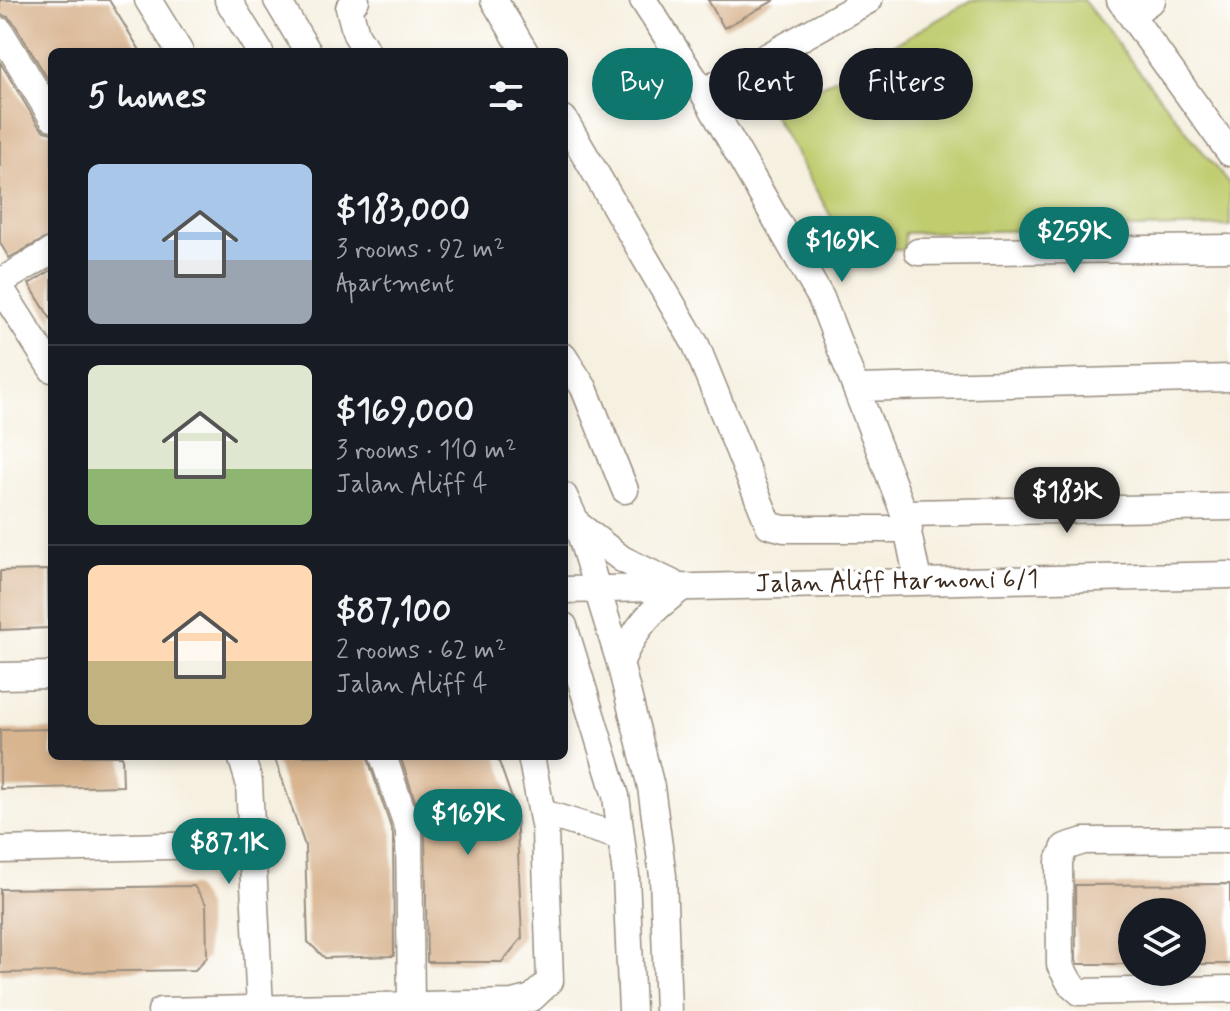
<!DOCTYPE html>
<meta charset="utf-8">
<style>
:root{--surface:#171b24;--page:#242831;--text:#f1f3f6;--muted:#9ea1a6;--line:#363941;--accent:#0f766e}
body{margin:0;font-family:Mynerve,sans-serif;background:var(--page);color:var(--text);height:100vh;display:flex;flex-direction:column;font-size:30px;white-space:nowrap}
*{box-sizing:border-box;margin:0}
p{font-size:26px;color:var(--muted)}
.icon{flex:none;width:44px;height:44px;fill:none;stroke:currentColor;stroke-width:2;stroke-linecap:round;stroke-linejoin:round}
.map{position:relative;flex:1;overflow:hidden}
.sheet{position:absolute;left:48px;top:48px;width:520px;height:712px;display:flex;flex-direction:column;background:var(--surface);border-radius:12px;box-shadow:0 4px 12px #0003}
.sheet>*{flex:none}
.banner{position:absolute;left:592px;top:48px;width:518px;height:72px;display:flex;gap:16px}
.tools{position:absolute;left:1118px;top:898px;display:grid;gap:16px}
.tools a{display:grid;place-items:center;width:88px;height:88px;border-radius:50%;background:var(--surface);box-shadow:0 4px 12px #0003;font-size:40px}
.price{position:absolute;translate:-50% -68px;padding:0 18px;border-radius:28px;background:var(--accent);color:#fff;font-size:26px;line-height:52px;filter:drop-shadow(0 2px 4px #0008)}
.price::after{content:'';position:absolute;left:50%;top:48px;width:24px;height:18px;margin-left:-12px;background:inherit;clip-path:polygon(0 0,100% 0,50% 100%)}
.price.current{background:#222;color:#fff}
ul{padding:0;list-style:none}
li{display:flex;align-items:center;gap:24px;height:200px;padding:0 40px}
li+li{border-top:2px solid var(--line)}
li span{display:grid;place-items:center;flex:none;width:224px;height:160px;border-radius:12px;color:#555}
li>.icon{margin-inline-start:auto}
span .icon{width:96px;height:96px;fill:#fffc;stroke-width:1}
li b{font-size:34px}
h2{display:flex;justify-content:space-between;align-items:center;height:96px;padding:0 40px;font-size:34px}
.pill{padding:0 28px;border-radius:36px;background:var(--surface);box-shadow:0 4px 12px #0003;font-size:28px;line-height:72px}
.pill.current{background:var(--accent);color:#fff}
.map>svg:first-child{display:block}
.green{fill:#c0cc6e;stroke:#7e7b46;stroke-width:2}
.building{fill:#d8b48f}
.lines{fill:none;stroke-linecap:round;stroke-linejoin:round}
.minor-casing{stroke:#988d7f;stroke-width:29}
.minor{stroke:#fff;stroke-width:26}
.labels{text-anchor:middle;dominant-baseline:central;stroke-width:7;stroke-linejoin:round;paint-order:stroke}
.street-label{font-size:26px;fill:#3b2a1e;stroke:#fff}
</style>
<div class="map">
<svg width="1230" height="1011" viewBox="0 0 1230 1011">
<rect width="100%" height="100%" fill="#fff"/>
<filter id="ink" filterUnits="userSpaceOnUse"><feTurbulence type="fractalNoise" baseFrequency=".0125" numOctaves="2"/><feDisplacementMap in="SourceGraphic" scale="16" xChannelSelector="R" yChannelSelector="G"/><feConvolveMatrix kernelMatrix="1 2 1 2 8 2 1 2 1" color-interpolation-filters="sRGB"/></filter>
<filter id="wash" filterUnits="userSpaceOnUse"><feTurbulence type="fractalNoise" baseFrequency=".006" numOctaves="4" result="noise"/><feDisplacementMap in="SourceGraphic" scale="32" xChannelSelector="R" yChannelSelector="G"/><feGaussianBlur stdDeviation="1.8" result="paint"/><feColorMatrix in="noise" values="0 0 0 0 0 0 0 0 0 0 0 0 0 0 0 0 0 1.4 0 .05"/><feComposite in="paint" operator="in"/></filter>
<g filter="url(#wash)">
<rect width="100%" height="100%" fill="#f6f0e0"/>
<path class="green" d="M972 0H1083L1230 186V226L905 233 904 250H850L773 114Z"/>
<g id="blocks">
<path class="building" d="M0 0H109L141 52H52V86L14 23 8 17 0 15Z
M708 0H775L724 28Z
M0 62 38 125 44 131 52 133V235L9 258 0 243Z
M52 270V321L29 284Z
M48 570 49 628 0 630V571Z
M52 729V756H122L123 786 0 789V730Z
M274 756H367L393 834 394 956 325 958 308 942 305 846Z
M400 756H497L516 810 522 938 502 962H427L425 830Z
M1230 884V964H1192V912H1132V964H1078L1076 961 1075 885Z
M194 886 206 904 207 957 195 970 0 973V889Z"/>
</g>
</g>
<g filter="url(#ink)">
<use href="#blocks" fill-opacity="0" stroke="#988d7f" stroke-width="2"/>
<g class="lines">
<g class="minor-casing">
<path id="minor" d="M148 0 180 52
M228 0 260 52
M277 0 308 52
M356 0 349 8 356 34 367 52
M494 0 525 52
M643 0 703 92 821 298 904 513 918 581
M1120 0 1230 153
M1131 15 1152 0
M0 31 52 117
M703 92 869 0
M564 119 696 345 769 525 784 529H909
M918 252 1230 248
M0 282 52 251
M0 287 52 369
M564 357 584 388 625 490
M857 388 1230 378
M564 496 577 524 620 663 651 787 663 876 668 1011
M904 513 1230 507
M577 524 622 559 672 583
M564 590 1230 575
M564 626 616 796 626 876 632 1011
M620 663C636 626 650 611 683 587
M0 676 52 675
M241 756 249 782 260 1008
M383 756 409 831 411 1004
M543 813 621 837
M1230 840 1084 841 1065 847 1059 861 1060 965 1070 983 1080 992 1230 989
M0 850 253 844
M161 1011 512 1003 532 998 550 981 545 830 531 756"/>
</g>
<use href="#minor" class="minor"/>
</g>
</g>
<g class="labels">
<g class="street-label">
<text transform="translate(897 582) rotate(-1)">Jalan Aliff Harmoni 6/1</text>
</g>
</g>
</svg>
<div class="tools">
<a><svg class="icon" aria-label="layers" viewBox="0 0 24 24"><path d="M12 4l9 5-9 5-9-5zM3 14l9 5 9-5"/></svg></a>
</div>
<b class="price" style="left:1074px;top:275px">$259K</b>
<b class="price" style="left:842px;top:284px">$169K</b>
<b class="price current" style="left:1067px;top:535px">$183K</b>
<b class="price" style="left:468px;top:857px">$169K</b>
<b class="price" style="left:229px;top:886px">$87.1K</b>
<div class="banner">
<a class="pill current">Buy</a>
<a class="pill">Rent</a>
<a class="pill">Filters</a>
</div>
<section class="sheet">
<h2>5 homes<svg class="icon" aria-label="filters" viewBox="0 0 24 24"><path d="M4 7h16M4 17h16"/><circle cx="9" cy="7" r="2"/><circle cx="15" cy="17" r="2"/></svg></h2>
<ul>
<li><span style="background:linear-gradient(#a9c7e8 60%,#9aa5b1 0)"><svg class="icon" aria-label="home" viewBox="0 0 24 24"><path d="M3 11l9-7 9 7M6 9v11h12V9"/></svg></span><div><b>$183,000</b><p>3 rooms · 92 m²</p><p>Apartment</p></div></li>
<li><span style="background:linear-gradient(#dfe7d0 65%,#8fb573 0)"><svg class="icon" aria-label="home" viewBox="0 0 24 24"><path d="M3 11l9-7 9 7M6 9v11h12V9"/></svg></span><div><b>$169,000</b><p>3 rooms · 110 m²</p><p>Jalan Aliff 4</p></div></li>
<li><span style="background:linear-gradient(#ffd9b3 60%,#c2b280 0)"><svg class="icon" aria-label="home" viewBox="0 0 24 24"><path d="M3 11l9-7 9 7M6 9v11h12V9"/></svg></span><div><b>$87,100</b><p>2 rooms · 62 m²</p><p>Jalan Aliff 4</p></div></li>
</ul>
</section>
</div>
